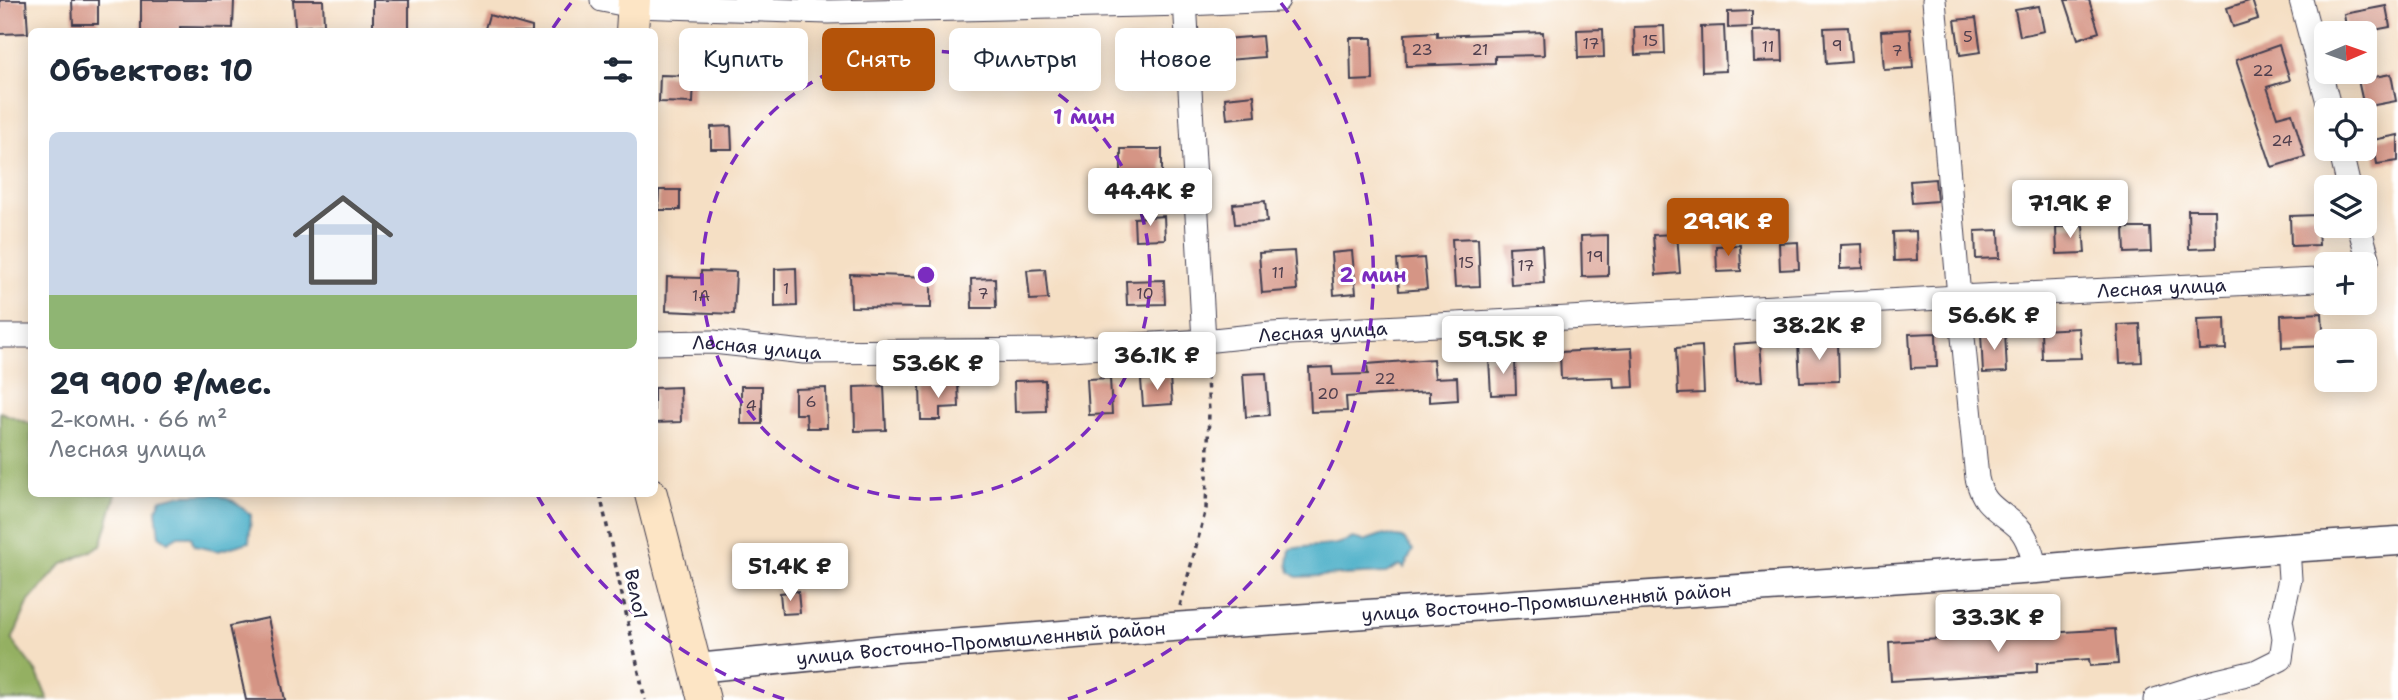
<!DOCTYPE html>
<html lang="ru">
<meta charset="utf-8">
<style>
:root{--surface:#fff;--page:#f6f6f7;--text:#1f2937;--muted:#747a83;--line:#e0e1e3;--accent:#b45309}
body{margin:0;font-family:"Shantell Sans",sans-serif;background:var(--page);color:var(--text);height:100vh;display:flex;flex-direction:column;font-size:26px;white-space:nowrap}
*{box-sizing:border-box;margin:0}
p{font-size:23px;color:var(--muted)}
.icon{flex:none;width:38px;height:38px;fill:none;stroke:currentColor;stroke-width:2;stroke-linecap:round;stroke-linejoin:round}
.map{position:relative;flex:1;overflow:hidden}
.side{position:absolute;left:28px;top:28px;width:630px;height:469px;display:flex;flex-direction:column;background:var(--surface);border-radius:10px;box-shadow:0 4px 18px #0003}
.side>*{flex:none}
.banner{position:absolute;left:679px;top:28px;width:665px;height:63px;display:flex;gap:14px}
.needle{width:46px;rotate:88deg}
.controls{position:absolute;left:2314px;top:21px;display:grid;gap:14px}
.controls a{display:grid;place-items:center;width:63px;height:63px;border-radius:10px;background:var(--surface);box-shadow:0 4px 18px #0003;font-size:35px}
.price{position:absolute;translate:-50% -60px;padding:0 16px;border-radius:7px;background:#fff;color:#222;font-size:23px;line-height:46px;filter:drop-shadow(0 2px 4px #0008)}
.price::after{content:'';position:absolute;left:50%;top:42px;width:21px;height:16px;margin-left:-10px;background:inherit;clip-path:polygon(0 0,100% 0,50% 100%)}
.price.active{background:var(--accent);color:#fff}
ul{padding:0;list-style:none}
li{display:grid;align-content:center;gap:14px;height:371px;padding:0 21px}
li+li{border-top:2px solid var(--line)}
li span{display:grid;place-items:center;height:217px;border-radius:10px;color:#555}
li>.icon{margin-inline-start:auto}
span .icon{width:126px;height:126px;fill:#fffc;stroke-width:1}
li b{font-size:30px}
h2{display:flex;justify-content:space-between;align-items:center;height:84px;padding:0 21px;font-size:30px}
.pill{padding:0 24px;border-radius:10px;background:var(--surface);box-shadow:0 4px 18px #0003;font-size:24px;line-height:63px}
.pill.active{background:var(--accent);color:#fff}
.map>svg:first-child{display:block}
.forest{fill:#94b062;stroke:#5b694e;stroke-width:2}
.water{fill:#48aec7;stroke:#356881;stroke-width:2}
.building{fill:#d59585}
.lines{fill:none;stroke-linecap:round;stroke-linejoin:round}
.minor-casing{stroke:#423e50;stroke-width:25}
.tertiary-casing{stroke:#423e50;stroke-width:31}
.secondary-casing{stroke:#423e50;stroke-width:34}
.path{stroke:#423e50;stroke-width:3.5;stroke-dasharray:5 5;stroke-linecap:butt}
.minor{stroke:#fff;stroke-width:23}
.tertiary{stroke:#fff;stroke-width:28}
.secondary{stroke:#fde5c5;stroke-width:32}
.ring{fill:none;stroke:#7b2cbf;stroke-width:3.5;stroke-dasharray:12 9}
.labels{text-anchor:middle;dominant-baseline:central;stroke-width:6;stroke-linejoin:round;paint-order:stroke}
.number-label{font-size:16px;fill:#4f3f4e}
.street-label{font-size:19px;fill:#22223b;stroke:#fff}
.centre{fill:#7b2cbf;stroke:#fff;stroke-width:3.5}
.ring-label{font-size:21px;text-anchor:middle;font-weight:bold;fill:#7b2cbf;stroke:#fff;stroke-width:6;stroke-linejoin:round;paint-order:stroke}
</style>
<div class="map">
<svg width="2398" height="700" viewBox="0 0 2398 700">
<rect width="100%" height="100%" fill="#fff"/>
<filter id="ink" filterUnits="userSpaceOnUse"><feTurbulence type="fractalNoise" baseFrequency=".0143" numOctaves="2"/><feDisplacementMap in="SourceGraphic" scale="14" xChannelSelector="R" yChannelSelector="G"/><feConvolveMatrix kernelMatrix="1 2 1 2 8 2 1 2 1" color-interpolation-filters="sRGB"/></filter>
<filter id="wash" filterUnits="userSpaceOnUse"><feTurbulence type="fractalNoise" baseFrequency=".00686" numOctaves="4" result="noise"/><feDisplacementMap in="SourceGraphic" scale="28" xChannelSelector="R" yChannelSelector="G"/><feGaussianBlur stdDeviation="1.57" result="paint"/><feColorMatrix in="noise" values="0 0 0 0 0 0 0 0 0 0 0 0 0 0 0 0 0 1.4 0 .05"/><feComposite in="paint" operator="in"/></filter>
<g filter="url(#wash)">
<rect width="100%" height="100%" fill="#f5dfc4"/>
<path class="forest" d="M0 412 31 424 32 494H116L101 546 61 565 29 601 12 640 37 673 48 700H0Z"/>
<path class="water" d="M215 494 233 501 251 515 249 542 218 551 194 546 191 536H178L168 542 159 536 156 510 161 499 179 495Z
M1381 535 1403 538 1413 550 1404 568 1400 565 1386 573 1297 577 1290 572 1288 564 1290 549C1311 544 1333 549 1353 538L1364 541Z"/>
<g id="blocks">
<path class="building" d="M0 0H26L28 33 0 34Z
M72 0H98V24H73Z
M141 0H234L233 28 180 27V32H141Z
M293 0H323L324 25 295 27Z
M373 0H409V31L373 32Z
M2065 0H2089L2099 32 2078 39Z
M2252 0 2258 19 2233 27 2227 8Z
M2039 6 2044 31 2020 36 2015 10Z
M2386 6 2390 27 2374 30 2375 33H2347L2344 14Z
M1752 11V27L1728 28V12Z
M489 15 532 27V32H484Z
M1976 18 1981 52 1960 55 1955 20Z
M1664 26 1665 54 1635 55 1634 27Z
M1724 26 1726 71 1702 72 1701 27Z
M1848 27 1851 62 1826 64 1824 28Z
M1603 29 1604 57 1578 58 1577 30Z
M1910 29 1913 68 1884 70 1881 31Z
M1782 30 1783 61 1754 62 1753 31Z
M1437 32V36L1543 32 1544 55 1495 56V63L1406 66 1405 34Z
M1262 36 1264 57 1227 60 1225 39Z
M1151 38 1152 66 1121 67 1120 39Z
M1350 38H1372L1373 80 1351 81Z
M767 41 794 42 793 82 766 81Z
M863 41 865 73 837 74 836 42Z
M991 45 992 79 968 80 967 46Z
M1025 45H1055V77H1025Z
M2279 45 2290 80 2267 87 2277 117 2292 113 2305 157 2272 167 2236 60Z
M931 46V84L905 85V47Z
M2391 74 2396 101 2364 107 2358 80Z
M660 75 694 76 693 103 659 102Z
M1254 95 1256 116 1227 119 1225 98Z
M731 126 732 149H711V127Z
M2398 135V161L2377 164 2373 140Z
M1121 149H1162V174H1121Z
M1935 179 1937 201 1912 203 1910 181Z
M659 190H680V210H658Z
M1265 201 1267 222 1235 224 1233 204Z
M2188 210H2215L2216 248 2189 249Z
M2317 215 2319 245 2291 246 2290 216Z
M1164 216 1165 239 1135 240 1134 218Z
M2083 226 2085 253 2057 254 2056 227Z
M2124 228H2150L2151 252 2125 253Z
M1999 230 2000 258 1976 259 1975 231Z
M1916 231 1917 260 1894 261 1893 232Z
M1677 234 1680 273 1656 275 1653 235Z
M1608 235V276L1582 277 1581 236Z
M1478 238 1480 286 1455 287 1452 239Z
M1798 242 1799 269 1780 270 1779 243Z
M1862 244 1863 268 1840 269V245Z
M1542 245 1544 283 1511 285 1509 247Z
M1740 245 1741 271 1717 272 1716 246Z
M1294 251 1297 290 1262 293 1259 253Z
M1352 251 1356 293 1334 295 1331 253Z
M1424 258 1427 289 1399 291 1397 260Z
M796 268 797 306 775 307V269Z
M1045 269 1048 299 1030 300 1027 270Z
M701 271 736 272 734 314 666 311 667 277 701 278Z
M850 274 931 277V308L851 307Z
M995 278 996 308H972L971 279Z
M1164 280 1165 304 1127 305 1126 281Z
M2322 313 2324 346 2282 348 2281 315Z
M2225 318 2226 349 2199 350 2197 319Z
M2140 324 2142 362 2120 363 2118 325Z
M2079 328 2081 358 2042 359 2041 330Z
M2005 332 2007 372 1983 373 1981 333Z
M1936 333 1937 367 1911 368 1909 334Z
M1760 342 1763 381 1736 382 1734 344Z
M1838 342 1839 381 1800 382 1798 343Z
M1702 346 1704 393 1678 394 1676 348Z
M1632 348 1634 387 1614 388 1613 377 1561 379 1560 352Z
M1515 358 1516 394 1491 395 1489 359Z
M1433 359 1435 378 1457 377 1458 400 1429 402V392L1346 397 1347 411 1311 412 1309 368 1332 367 1333 375 1368 374 1367 364Z
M1266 373 1269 415 1246 417 1243 374Z
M1170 377 1172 404 1143 406 1141 380Z
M1110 378 1112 414 1089 415 1087 379Z
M1045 380 1046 411 1015 412 1014 381Z
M958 383 959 407 940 408V420H921L920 385Z
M741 386H762V424H741Z
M884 386 886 430 855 431 854 387Z
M680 387 681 422 654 423V388Z
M826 388 827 428H807L806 414H795V389Z
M798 591 800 613 782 614 780 593Z
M268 618 285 700H246L230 626Z
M2115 629 2118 664 2090 666 2089 659 2037 663V672L1891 681 1889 642Z"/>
</g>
</g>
<g filter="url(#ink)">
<use href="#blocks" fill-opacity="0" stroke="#423e50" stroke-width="2"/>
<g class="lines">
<g class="minor-casing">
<g id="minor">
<path d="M602 0 633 6 828 12 1186 4 1278 0"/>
<path d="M1185 0 1204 341"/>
<path d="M1934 0 1959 297 1977 478C1983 507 1999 509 2019 528 2029 539 2032 555 2036 569"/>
<path d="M2301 0 2330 110"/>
<path d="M2340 149 2349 187"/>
<path d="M2357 264 2368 258 2359 226"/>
<path d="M0 336H32"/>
<path id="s1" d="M654 343 713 342 804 352 1052 350 1204 341 1271 334 1959 297 2316 280 2326 277"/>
<path d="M2155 700 2209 683 2255 672 2281 659 2284 638 2281 620 2290 579 2288 548"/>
</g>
</g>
<g class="tertiary-casing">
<g id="tertiary">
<path id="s2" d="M697 668 897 648 1113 631 2036 569 2288 548 2398 541"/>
</g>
</g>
<g class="secondary-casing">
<path id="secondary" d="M632 32 634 0
M651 494 704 700"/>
</g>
<path class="path" d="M600 494 645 700
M1180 606 1206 509 1209 411 1206 362"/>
<use href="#minor" class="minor"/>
<use href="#tertiary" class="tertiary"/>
<use href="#secondary" class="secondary"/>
</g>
</g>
<g class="ring">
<circle cx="926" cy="275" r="224"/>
<path d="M784 699A447 447 0 0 1 537 495M553 28A447 447 0 0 1 571 3M1281 3A447 447 0 0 1 1068 699"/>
</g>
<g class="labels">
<g class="number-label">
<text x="1968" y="36">5</text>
<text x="1650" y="40">15</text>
<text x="1591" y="43">17</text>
<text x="1837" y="45">9</text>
<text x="1768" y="46">11</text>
<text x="1422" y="49">23</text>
<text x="1480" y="49">21</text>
<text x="1897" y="50">7</text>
<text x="2263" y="70">22</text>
<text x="2282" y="140">24</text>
<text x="1595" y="256">19</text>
<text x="1466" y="262">15</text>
<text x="1526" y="265">17</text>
<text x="1278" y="272">11</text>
<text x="786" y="288">1</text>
<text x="983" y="293">7</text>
<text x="1145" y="293">10</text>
<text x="701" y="295">1А</text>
<text x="1385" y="378">22</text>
<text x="1328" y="393">20</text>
<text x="811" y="401">6</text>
<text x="751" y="405">4</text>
</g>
<g class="street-label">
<text stroke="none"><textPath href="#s1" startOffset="1510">Лесная улица</textPath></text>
<text stroke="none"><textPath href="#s1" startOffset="670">Лесная улица</textPath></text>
<text stroke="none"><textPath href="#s1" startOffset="103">Лесная улица</textPath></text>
<text transform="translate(636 594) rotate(78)">Вело1</text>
<text stroke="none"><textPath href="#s2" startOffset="852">улица Восточно-Промышленный район</textPath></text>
<text stroke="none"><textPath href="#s2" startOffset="285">улица Восточно-Промышленный район</textPath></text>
</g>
</g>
<circle cx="926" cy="275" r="10" class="centre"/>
<g class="ring-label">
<text x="1084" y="124">1 мин</text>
<text x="1373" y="282">2 мин</text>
</g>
</svg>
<div class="controls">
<a><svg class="needle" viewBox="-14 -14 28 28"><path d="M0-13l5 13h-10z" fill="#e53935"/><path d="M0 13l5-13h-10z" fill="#747a83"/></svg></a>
<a><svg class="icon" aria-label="locate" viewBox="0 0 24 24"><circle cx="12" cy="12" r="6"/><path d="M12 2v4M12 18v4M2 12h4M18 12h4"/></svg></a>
<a><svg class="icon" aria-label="layers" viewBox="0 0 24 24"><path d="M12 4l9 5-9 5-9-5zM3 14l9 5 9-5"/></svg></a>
<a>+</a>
<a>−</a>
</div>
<b class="price" style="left:1150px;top:228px">44.4K ₽</b>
<b class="price" style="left:2070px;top:240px">71.9K ₽</b>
<b class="price active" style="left:1728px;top:258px">29.9K ₽</b>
<b class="price" style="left:1994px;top:352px">56.6K ₽</b>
<b class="price" style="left:1819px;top:362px">38.2K ₽</b>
<b class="price" style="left:1503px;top:376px">59.5K ₽</b>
<b class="price" style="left:1157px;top:392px">36.1K ₽</b>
<b class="price" style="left:938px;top:400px">53.6K ₽</b>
<b class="price" style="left:790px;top:603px">51.4K ₽</b>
<b class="price" style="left:1998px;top:654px">33.3K ₽</b>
<div class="banner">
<a class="pill">Купить</a>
<a class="pill active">Снять</a>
<a class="pill">Фильтры</a>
<a class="pill">Новое</a>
</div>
<section class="side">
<h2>Объектов: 10<svg class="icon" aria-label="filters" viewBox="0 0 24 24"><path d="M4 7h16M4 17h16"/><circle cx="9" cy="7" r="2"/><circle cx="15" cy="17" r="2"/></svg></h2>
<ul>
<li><span style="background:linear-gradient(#c9d6e8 75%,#8fb573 0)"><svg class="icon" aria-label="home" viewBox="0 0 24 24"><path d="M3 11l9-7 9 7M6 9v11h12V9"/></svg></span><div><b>29 900 ₽/мес.</b><p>2-комн. · 66 m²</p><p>Лесная улица</p></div></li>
</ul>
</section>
</div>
